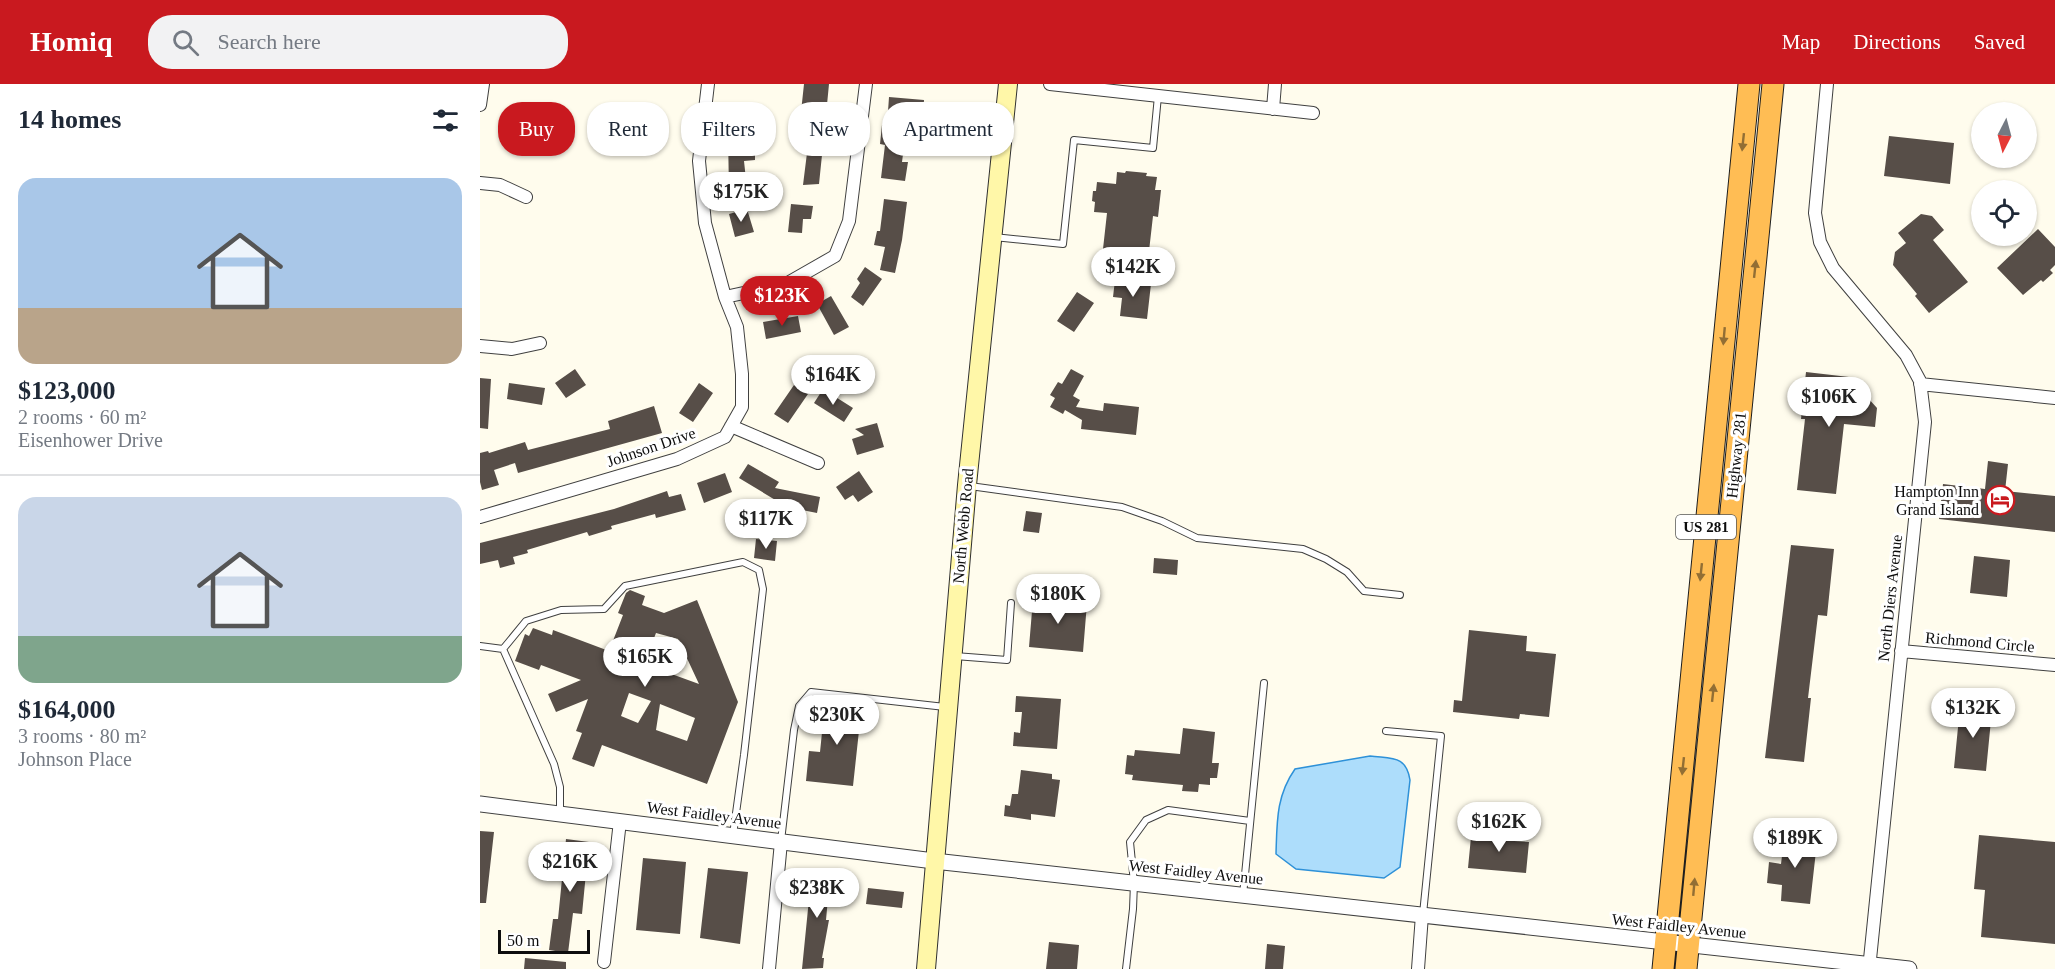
<!DOCTYPE html>
<meta charset="utf-8">
<style>
:root{--surface:#fff;--page:#f2f2f3;--text:#1f2937;--muted:#747a83;--line:#e0e1e3;--accent:#c9191f}
body{margin:0;font-family:"Times New Roman",serif;background:var(--page);color:var(--text);height:100vh;display:flex;flex-direction:column;font-size:22px;white-space:nowrap}
*{box-sizing:border-box;margin:0}
p{font-size:20px;color:var(--muted)}
.icon{flex:none;width:33px;height:33px;fill:none;stroke:currentColor;stroke-width:2;stroke-linecap:round;stroke-linejoin:round}
.map{position:relative;flex:1;overflow:hidden}
.side{display:flex;flex-direction:column;background:var(--surface);width:480px}
.side>*{flex:none}
.top-card{position:absolute;left:18px;top:18px;width:570px;height:54px;display:flex;gap:12px}
.needle{width:39px;rotate:186deg}
.buttons{position:absolute;left:1491px;top:18px;display:grid;gap:12px}
.buttons a{display:grid;place-items:center;width:66px;height:66px;border-radius:50%;background:var(--surface);box-shadow:0 2px 4px #0004;font-size:30px}
.scale{position:absolute;left:18px;bottom:15px;width:92px;box-sizing:border-box;padding-left:6px;border:3px solid #0d0d0d;border-top:0;font-size:16px;line-height:21px;white-space:nowrap;color:#0d0d0d;-webkit-text-stroke:4px #fff;paint-order:stroke}
.price{position:absolute;translate:-50% -51px;padding:0 14px;border-radius:21px;background:#fff;color:#222;font-size:20px;line-height:39px;filter:drop-shadow(0 2px 3px #0008)}
.price::after{content:'';position:absolute;left:50%;top:36px;width:18px;height:14px;margin-left:-9px;background:inherit;clip-path:polygon(0 0,100% 0,50% 100%)}
.price.selected{background:var(--accent);color:#fff}
ul{padding:0;list-style:none}
li{display:grid;align-content:center;gap:12px;height:318px;padding:0 18px}
li+li{border-top:2px solid var(--line)}
li span{display:grid;place-items:center;height:186px;border-radius:18px;color:#555}
li>.icon{margin-inline-start:auto}
span .icon{width:108px;height:108px;fill:#fffc;stroke-width:1}
li b{font-size:26px}
h2{display:flex;justify-content:space-between;align-items:center;height:72px;padding:0 18px;font-size:26px}
.chip{padding:0 21px;border-radius:24px;background:var(--surface);box-shadow:0 2px 4px #0004;font-size:21px;line-height:54px}
.chip.selected{background:var(--accent);color:#fff}
header{display:flex;align-items:center;gap:36px;box-sizing:border-box;height:84px;padding:0 30px;background:var(--accent);color:#fff}
header strong{font-size:28px}
nav{display:flex;gap:33px;margin-inline-start:auto;font-size:21px}
.search{width:420px;height:54px;background:var(--page);display:flex;align-items:center;gap:15px;box-sizing:border-box;padding:0 21px;border-radius:24px;color:var(--muted);font-size:22px}
main{display:flex;flex:1;min-height:0}
.map>svg:first-child{display:block}
.water{fill:#adddfb;stroke:#2e91d8;stroke-width:1.5}
.building{fill:#574e48;fill-rule:evenodd}
.lines{fill:none;stroke-linecap:round;stroke-linejoin:round}
.service-casing{stroke:#404040;stroke-width:8}
.minor-casing{stroke:#404040;stroke-width:14}
.tertiary-casing{stroke:#404040;stroke-width:17}
.secondary-casing{stroke:#2f2f2f;stroke-width:20}
.trunk-casing{stroke:#1e1e1e;stroke-width:23}
.service{stroke:#fff;stroke-width:6}
.minor{stroke:#fff;stroke-width:12}
.tertiary{stroke:#fff;stroke-width:15}
.secondary{stroke:#fff7a8;stroke-width:18}
.trunk{stroke:#ffbd54;stroke-width:21}
.oneway{fill:#926e34}
.labels{text-anchor:middle;dominant-baseline:central;stroke-width:6;stroke-linejoin:round;paint-order:stroke}
.shield{fill:#fff;stroke:#565656;stroke-width:1.5}
.shield-label{font-size:15px;font-weight:bold;fill:#0d0d0d}
.street-label{font-size:16px;fill:#0d0d0d;stroke:#fff}
.poi-label{font-size:16px;fill:#0d0d0d;stroke:#fff;text-anchor:end}
</style>
<header>
<strong>Homiq</strong>
<div class="search"><svg class="icon" aria-label="search" viewBox="0 0 24 24"><circle cx="10" cy="10" r="6"/><path d="M15 15l6 6"/></svg>Search here</div>
<nav><a>Map</a><a>Directions</a><a>Saved</a></nav>
</header>
<main>
<section class="side">
<h2>14 homes<svg class="icon" aria-label="filters" viewBox="0 0 24 24"><path d="M4 7h16M4 17h16"/><circle cx="9" cy="7" r="2"/><circle cx="15" cy="17" r="2"/></svg></h2>
<ul>
<li><span style="background:linear-gradient(#a9c7e8 70%,#b9a48a 0)"><svg class="icon" aria-label="home" viewBox="0 0 24 24"><path d="M3 11l9-7 9 7M6 9v11h12V9"/></svg></span><div><b>$123,000</b><p>2 rooms · 60 m²</p><p>Eisenhower Drive</p></div></li>
<li><span style="background:linear-gradient(#c9d6e8 75%,#7fa58c 0)"><svg class="icon" aria-label="home" viewBox="0 0 24 24"><path d="M3 11l9-7 9 7M6 9v11h12V9"/></svg></span><div><b>$164,000</b><p>3 rooms · 80 m²</p><p>Johnson Place</p></div></li>
</ul>
</section>
<div class="map">
<svg width="1575" height="885" viewBox="0 0 1575 885">
<rect width="100%" height="100%" fill="#fffced"/>
<path class="water" d="M890 672C912 675 926 671 930 696L920 783 904 794 816 785 796 770C797 738 796 712 815 685Z"/>
<path class="building" d="M324 0H349L346 31 321 28Z
M409 13 444 16 443 33 428 32 422 78H428L425 97 401 94 405 61 400 60 402 41 407 42Z
M248 26 266 30 261 63H275V76L264 77 267 105 249 107 248 51 243 50Z
M1409 52 1474 59 1470 100 1404 92Z
M327 69 342 71 339 100 323 101Z
M646 87 667 89 666 92 677 93 675 106H681L678 133 673 132 668 176 663 175 662 180 630 177V174H622L627 129 614 128 615 118 612 117 613 107H616L617 98 636 100 637 88 645 89Z
M404 115 427 118 422 156 415 189 400 186 405 163 394 161 397 147H400Z
M311 120 333 122 331 135H323L322 149 308 148Z
M267 125 274 148 255 153 249 130Z
M1441 130 1452 132 1464 146 1453 156 1488 198 1449 229 1435 212 1437 210 1413 181 1415 168 1426 159 1418 149Z
M1558 145 1575 163V181L1570 186 1573 189 1563 198 1561 196 1543 211 1517 184Z
M385 183 402 195 383 222 371 213 380 199 377 195Z
M635 196 671 200 667 235 640 232 642 214 633 213Z
M597 208 614 219 594 248 577 237Z
M351 212 369 243 354 251 337 220Z
M318 232 321 248 286 255 283 238Z
M95 285 106 301 86 314 75 299Z
M591 285 604 292 593 312 600 316 596 323 623 327 624 319 659 323 656 351 601 345 602 336 585 326 583 330 570 323 575 314 570 311 578 298 582 300Z
M1326 288 1369 293 1397 324 1395 343 1364 340 1356 410 1317 406 1325 335H1321Z
M0 294 11 295 8 345 0 344Z
M29 299 65 304 62 321 27 315Z
M219 299 233 309 213 338 199 329Z
M314 301 328 310 308 339 294 330Z
M343 305 373 324 364 338 334 319Z
M174 322 182 349 38 389 35 379 14 386 19 401 2 406 0 398V369L8 367 9 369 45 358 48 366 130 345 128 337Z
M397 339 404 363 377 371 372 355 384 351 375 345Z
M1508 377 1528 380 1525 407 1575 412V448L1459 435 1463 400 1505 405Z
M268 380 299 398 295 404 340 413 337 429 302 422V420L259 394Z
M379 387 393 408 378 418 373 411 365 416 356 403Z
M245 389 252 408 224 419 217 399Z
M187 407 189 413 201 410 206 426 176 434 175 430 131 442 132 445 109 452 107 448 47 466 48 469 33 473 35 480 20 484 18 476 0 480V459L134 425Z
M546 427 562 429 559 449 543 447Z
M276 455 297 457 295 477 274 474Z
M1311 461 1354 465 1347 532 1338 531 1328 614H1331L1324 678 1285 674Z
M1494 472 1530 476 1527 513 1490 509Z
M674 474 698 476 697 491 673 489Z
M150 506 165 512 162 521 184 529 217 516 258 618 227 700 122 661 114 683 92 675 102 649 96 647 108 615 76 628 68 610 101 596 61 581 59 586 35 577 45 550 49 552 53 544 72 551 73 546 129 567 143 531 138 529 146 509ZM176 549 198 555 219 600 164 580ZM149 609 171 617 158 639 141 632ZM180 620 215 634 207 657 176 646Z
M553 515 607 519 603 568 549 563Z
M989 546 1047 552 1046 567 1076 570 1069 633 1040 630 1039 635 973 628 974 616 982 617Z
M536 612 581 615 577 665 533 662 534 648 540 649 542 628H535Z
M353 616 382 619 373 702 326 697 329 667 340 668 344 629 351 630Z
M1480 623 1512 626 1506 687 1474 684Z
M703 644 735 648 732 679H739L737 694H730V701L719 700 718 708 702 707 703 701 652 696 653 691 645 690 647 671 654 672 655 666 700 670Z
M541 686 572 690V695L580 696 575 733 551 730V736L524 732 525 721 530 722 532 710H538Z
M1316 737 1329 738 1326 766 1336 767 1330 820 1301 817 1302 801 1287 799 1289 778 1301 780 1303 764 1313 765Z
M0 747 14 748 6 819H0Z
M1005 748 1035 751 1034 757 1049 758 1046 789 988 784 991 753 1005 754Z
M1499 751 1575 758V860L1501 853 1505 806 1494 805Z
M86 755 109 758 102 830 93 829 88 869 69 866 73 835H78Z
M163 774 206 778 200 850 156 846Z
M228 784 268 788 260 860 220 854Z
M332 785 350 787 349 798H353L352 814H348L346 836H349L342 874H344L343 884 322 885Z
M388 804 424 808 422 824 386 820Z
M569 858 599 861 597 885H566Z
M787 860 805 862 803 885H785Z
M45 874 86 878V885H44Z"/>
<g class="lines">
<g class="service-casing">
<path id="service" d="M514 153 583 160 594 56 673 64 678 12
M490 402 642 423 682 437 717 454 823 465 846 475 867 488 884 507 920 511
M0 562 23 565 46 537 81 526 124 525 145 502 263 478 279 486 283 505 264 671 253 751
M23 565 74 680 80 703V730
M475 572 527 576 531 519
M906 647 961 652 943 830
M301 757 314 646 319 622 331 608 465 623
M763 811 784 599
M646 885 653 825 654 799 650 758 666 736 688 726 770 737"/>
</g>
<g class="minor-casing">
<path id="minor" d="M570 0 833 29
M1347 0 1335 129 1340 158 1353 184 1426 271 1440 297 1445 338 1389 885
M0 21 3 0
M793 25 795 0
M0 99 20 101 46 113
M245 213 306 200 355 172 369 137 386 0
M0 262 32 265 60 259
M1440 300 1575 314
M251 342 338 379
M0 433 197 375 245 353 262 323V290L257 243 245 213 225 139 219 77 228 0
M1421 567 1575 581
M124 878 140 737
M289 885 301 758
M938 885 942 831"/>
</g>
<g class="tertiary-casing">
<path id="tertiary" d="M0 720 454 777 1429 885"/>
</g>
<g class="secondary-casing">
<path id="secondary" d="M446 885 487 401 528 0"/>
</g>
<g class="trunk-casing">
<path id="trunk" d="M1183 885 1269 0
M1206 885 1293 0"/>
</g>
<use href="#service" class="service"/>
<use href="#minor" class="minor"/>
<use href="#tertiary" class="tertiary"/>
<use href="#secondary" class="secondary"/>
<use href="#trunk" class="trunk"/>
</g>
<defs><path id="oneway-solid" d="M-6-.8H1V-3.2L6.5 0L1 3.2V.8H-6Z" transform="scale(1.5)"/></defs>
<g class="oneway">
<use href="#oneway-solid" transform="translate(1263 58) rotate(96)"/>
<use href="#oneway-solid" transform="translate(1275 185) rotate(-84)"/>
<use href="#oneway-solid" transform="translate(1244 252) rotate(95)"/>
<use href="#oneway-solid" transform="translate(1221 488) rotate(96)"/>
<use href="#oneway-solid" transform="translate(1233 609) rotate(-84)"/>
<use href="#oneway-solid" transform="translate(1203 682) rotate(96)"/>
<use href="#oneway-solid" transform="translate(1214 803) rotate(-85)"/>
</g>
<defs>
<g id="hotel-ring" transform="scale(1.5)"><circle r="9.5" fill="#fff" stroke="#c9191f" stroke-width="1.5"/><path d="M-6-4.5h1.5V1H6V5H4.5V3h-9V5H-6ZM-4 0a1.8 1.8 0 1 1 3.6 0ZM.5 0V-2.5h3Q6-2.5 6 0Z" fill="#c9191f"/></g>
</defs>
<g fill-rule="evenodd">
<use href="#hotel-ring" x="1520" y="416"/>
</g>
<g class="labels">
<rect class="shield" x="1196" y="431" width="60" height="24" rx="4.5"/>
<g class="shield-label">
<text x="1226" y="443">US 281</text>
</g>
<g class="street-label">
<text transform="translate(171 363) rotate(-19)">Johnson Drive</text>
<text transform="translate(1256 371) rotate(-84)">Highway 281</text>
<text transform="translate(483 442) rotate(-85)">North Webb Road</text>
<text transform="translate(1410 514) rotate(-84)">North Diers Avenue</text>
<text transform="translate(1500 558) rotate(5)">Richmond Circle</text>
<text transform="translate(234 731) rotate(7)">West Faidley Avenue</text>
<text transform="translate(716 788) rotate(6)">West Faidley Avenue</text>
<text transform="translate(1199 842) rotate(6)">West Faidley Avenue</text>
</g>
<g class="poi-label">
<text x="1499" y="407">Hampton Inn<tspan x="1499" dy="18">Grand Island</tspan></text>
</g>
</g>
</svg>
<div class="buttons">
<a><svg class="needle" viewBox="-14 -14 28 28"><path d="M0-13l5 13h-10z" fill="#e53935"/><path d="M0 13l5-13h-10z" fill="#747a83"/></svg></a>
<a><svg class="icon" aria-label="locate" viewBox="0 0 24 24"><circle cx="12" cy="12" r="6"/><path d="M12 2v4M12 18v4M2 12h4M18 12h4"/></svg></a>
</div>
<div class="scale">50 m</div>
<b class="price" style="left:261px;top:139px">$175K</b>
<b class="price" style="left:653px;top:214px">$142K</b>
<b class="price selected" style="left:302px;top:243px">$123K</b>
<b class="price" style="left:353px;top:322px">$164K</b>
<b class="price" style="left:1349px;top:344px">$106K</b>
<b class="price" style="left:286px;top:466px">$117K</b>
<b class="price" style="left:578px;top:541px">$180K</b>
<b class="price" style="left:165px;top:604px">$165K</b>
<b class="price" style="left:1493px;top:655px">$132K</b>
<b class="price" style="left:357px;top:662px">$230K</b>
<b class="price" style="left:1019px;top:769px">$162K</b>
<b class="price" style="left:1315px;top:785px">$189K</b>
<b class="price" style="left:90px;top:809px">$216K</b>
<b class="price" style="left:337px;top:835px">$238K</b>
<div class="top-card">
<a class="chip selected">Buy</a>
<a class="chip">Rent</a>
<a class="chip">Filters</a>
<a class="chip">New</a>
<a class="chip">Apartment</a>
</div>
</div>
</main>
